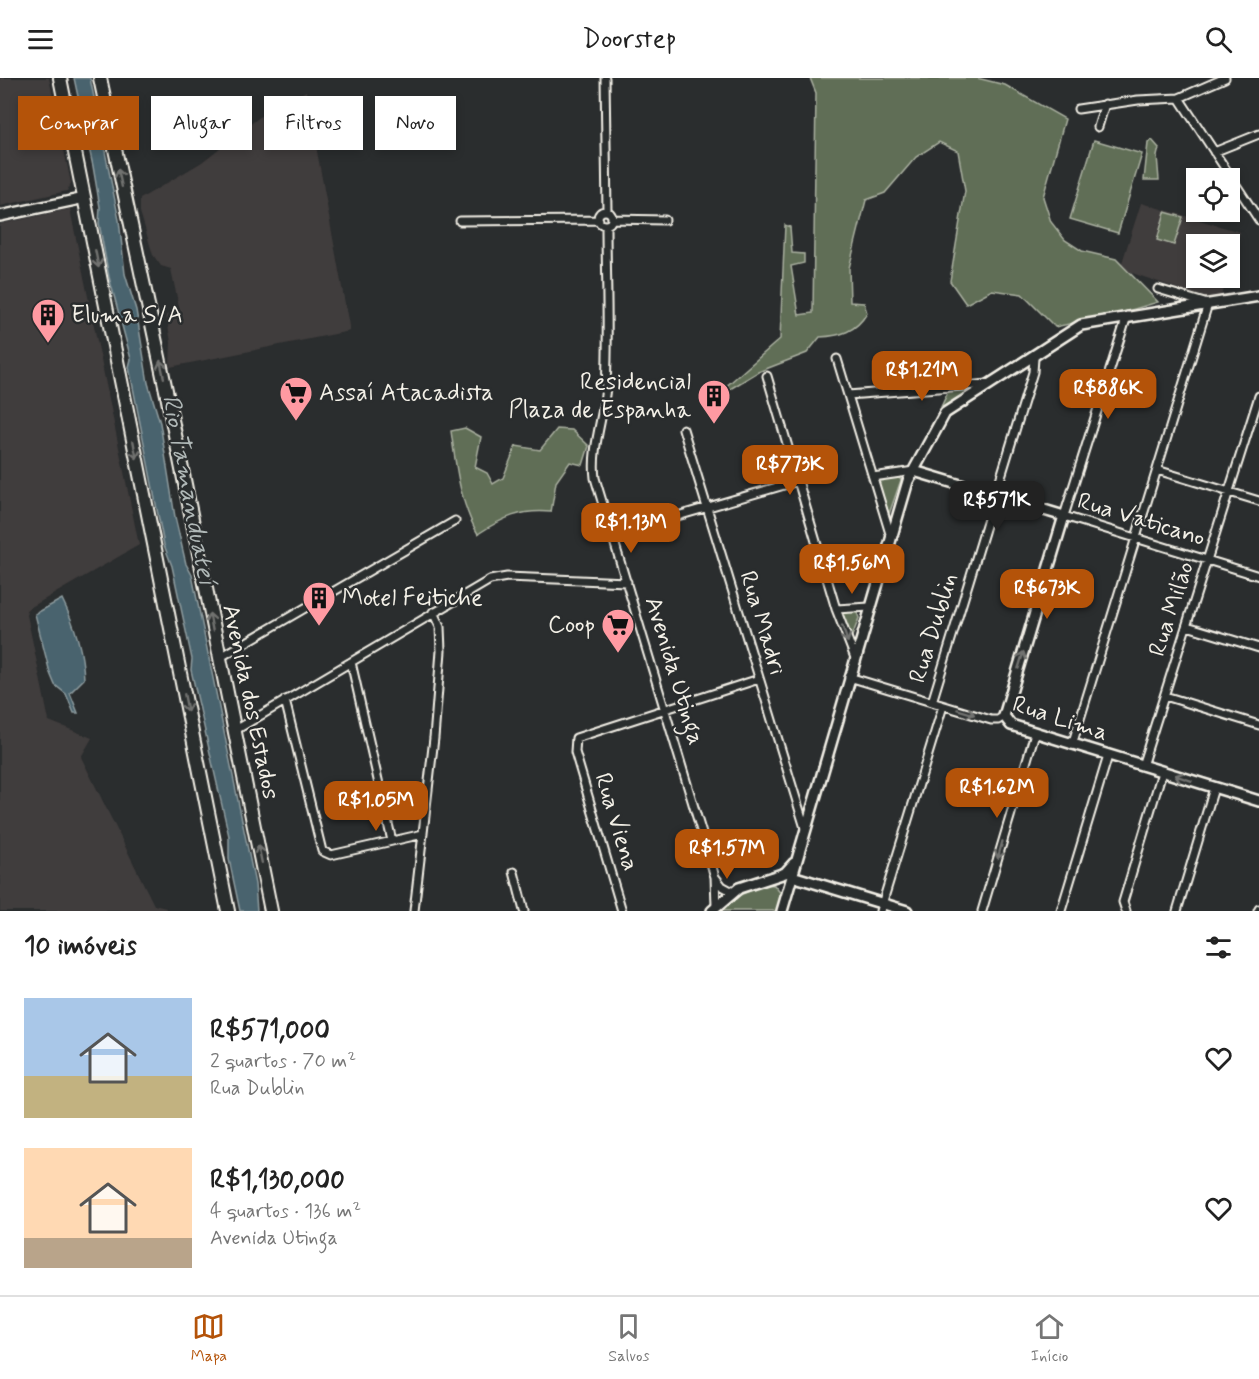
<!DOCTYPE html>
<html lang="pt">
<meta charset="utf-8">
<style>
:root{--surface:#fff;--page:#f6f6f6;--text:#222;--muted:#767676;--line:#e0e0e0;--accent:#b45309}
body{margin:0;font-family:Mynerve,sans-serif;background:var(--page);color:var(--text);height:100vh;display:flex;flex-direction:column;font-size:22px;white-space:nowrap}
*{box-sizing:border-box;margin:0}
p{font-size:20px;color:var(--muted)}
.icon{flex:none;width:33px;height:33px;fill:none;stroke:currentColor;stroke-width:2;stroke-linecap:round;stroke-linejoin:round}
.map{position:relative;height:833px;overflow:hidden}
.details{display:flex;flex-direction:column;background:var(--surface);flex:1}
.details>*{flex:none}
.top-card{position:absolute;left:18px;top:18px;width:600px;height:54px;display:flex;gap:12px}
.controls{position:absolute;left:1186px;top:90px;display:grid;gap:12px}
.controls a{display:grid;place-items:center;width:54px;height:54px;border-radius:0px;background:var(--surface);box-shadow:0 3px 9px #0003;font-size:30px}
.price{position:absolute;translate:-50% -51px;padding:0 14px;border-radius:12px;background:var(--accent);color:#fff;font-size:20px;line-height:39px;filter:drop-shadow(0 2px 3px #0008)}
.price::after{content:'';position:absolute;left:50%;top:36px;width:18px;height:14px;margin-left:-9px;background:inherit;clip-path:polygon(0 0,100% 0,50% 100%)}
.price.on{background:#222;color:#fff}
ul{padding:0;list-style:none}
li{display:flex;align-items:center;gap:18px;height:150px;padding:0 24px}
li span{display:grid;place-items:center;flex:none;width:168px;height:120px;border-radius:0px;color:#555}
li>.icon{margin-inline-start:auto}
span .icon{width:72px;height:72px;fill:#fffc;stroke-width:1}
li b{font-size:26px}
h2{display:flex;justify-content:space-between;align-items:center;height:72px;padding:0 24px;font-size:26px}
.chip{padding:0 21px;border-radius:0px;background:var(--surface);box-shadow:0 3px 9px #0003;font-size:21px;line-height:54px}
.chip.on{background:var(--accent);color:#fff}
header{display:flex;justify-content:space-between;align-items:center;height:78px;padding:0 24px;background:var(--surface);font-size:27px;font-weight:600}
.menu{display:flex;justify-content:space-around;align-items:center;height:84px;border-top:2px solid var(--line);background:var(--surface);font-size:16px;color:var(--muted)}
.menu a{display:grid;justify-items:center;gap:3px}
.menu .on{color:var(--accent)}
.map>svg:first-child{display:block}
.built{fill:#403c3c}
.green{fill:#606e57;stroke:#aab0a0;stroke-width:1.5}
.water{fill:#4a636e;stroke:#8e9c9f;stroke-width:1.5}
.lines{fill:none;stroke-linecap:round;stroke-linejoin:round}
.street-casing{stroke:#f4f1e8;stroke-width:11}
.secondary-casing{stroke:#f4f1e8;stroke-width:14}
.highway-casing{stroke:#f4f1e8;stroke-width:16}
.street{stroke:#2a2d2e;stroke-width:7}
.secondary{stroke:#2a2d2e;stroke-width:9}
.highway{stroke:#2a2d2e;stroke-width:12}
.oneway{stroke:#71726f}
.labels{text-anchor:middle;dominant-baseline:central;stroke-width:5;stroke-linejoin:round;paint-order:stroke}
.poi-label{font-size:24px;fill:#f4f1e8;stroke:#2a2d2e;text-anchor:start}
.street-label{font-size:24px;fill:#f4f1e8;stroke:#2a2d2e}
.water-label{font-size:26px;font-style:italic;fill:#b0b8b7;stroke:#2a2d2e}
</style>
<header><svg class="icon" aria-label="menu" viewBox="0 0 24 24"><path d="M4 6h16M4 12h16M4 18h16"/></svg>Doorstep<svg class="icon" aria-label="search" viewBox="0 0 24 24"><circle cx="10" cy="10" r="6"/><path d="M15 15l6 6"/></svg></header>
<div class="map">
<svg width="1259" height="833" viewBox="0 0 1259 833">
<rect width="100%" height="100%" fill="#2a2d2e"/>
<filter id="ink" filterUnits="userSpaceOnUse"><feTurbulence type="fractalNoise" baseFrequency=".0167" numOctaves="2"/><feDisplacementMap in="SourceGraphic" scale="12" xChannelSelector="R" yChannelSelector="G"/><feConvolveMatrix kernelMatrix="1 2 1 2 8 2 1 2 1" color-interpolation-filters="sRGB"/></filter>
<g filter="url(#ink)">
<path class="built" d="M0 0H49L71 105 67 113 0 128Z
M306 13 350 253 170 289 171 264 166 237 180 234 171 191 161 188 153 177 140 134V121L202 84 266 34Z
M1141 125 1240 154 1230 188V166H1197V200H1226L1221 218 1206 220 1120 191Z
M70 131 139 467 26 532 49 643 92 660 81 679 154 827 166 830 165 833H0V146Z"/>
<path class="green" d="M810 0H977L1005 7 1065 41 1043 119 1051 144 1065 162 1082 173 1116 181 1158 224 1121 235 1055 249 1022 216 992 212 966 226 950 203 965 113 958 73 939 64 916 79 885 115 866 122 849 190 850 224 864 225 867 235C856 254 840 258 820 259L807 275 758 294 707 325 780 261 785 147 790 149 792 175 804 176V185L791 188 799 237 813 235 816 15Z
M1094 62 1142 76 1118 155 1070 141Z
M1152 62 1159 70 1157 78 1159 102H1144L1148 65Z
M1165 134 1183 139 1174 167 1157 162Z
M965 311 968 313V315L945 331 941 329 949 312Z
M465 350 481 359 475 389 487 395 493 406 503 400 516 368 540 372 557 351 572 352 589 368 583 387 570 384 556 404 551 434C521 431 502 440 478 456 460 426 456 388 451 353Z
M898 399 901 402 889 436 878 404 880 402Z
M856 532 859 540 851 561 842 535Z
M766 806 774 807 782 817 777 833H723L740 817Z"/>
<path class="water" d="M74 0H90L119 142 125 196 136 232 148 305 160 345 175 439 186 486 192 497 255 806 257 833H240L229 781V758L191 592 192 581 172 488 164 467 129 289 131 281 109 199 99 145 100 129 93 88Z
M62 521C74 545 83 573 84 601L70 615 78 635H74L66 616 55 607 50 595 35 536Z"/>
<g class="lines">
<g class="street-casing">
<path id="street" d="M605 0 607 133
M1179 20 1259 142
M1078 31 1138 22 1179 20 1225 0
M1098 49 1105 26
M1214 74 1259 56
M598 140a7 7 0 1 1 14 0a7 7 0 1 1-14 0Z
M612 141 665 142
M460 143 599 142
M606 147C606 200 609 255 606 308 604 339 591 369 595 400L715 799 716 828
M1127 238 1064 438 1259 498
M837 281 891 459
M767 298 836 531 855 580
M848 317 989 306
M683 351 805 750
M1157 392 1259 423
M873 399 914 393
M612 457 798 403
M836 531 870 529
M1187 548 1259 570
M219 580 455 443
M351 584 392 763
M849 599 991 642H998L1004 638
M1165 618 1259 647
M285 622 322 773 331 777 423 756
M932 624 1033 294 1034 280
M234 653 490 502 507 499 627 504
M1072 667 1208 226 1158 211
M1142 688 1259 318
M514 794 524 833
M715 799 722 808 733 814
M414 833 434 660 441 573 440 549 433 534
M622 833 575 674 576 660 759 601
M880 833 943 628
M982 833 1035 655
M1061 833 1108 678
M1126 833 1123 824 1162 694
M1177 833 1214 710
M1258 833 1259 831"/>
</g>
<g class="secondary-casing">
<path id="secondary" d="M0 138 85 120
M914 393 1064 438 1004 638 1011 647 1259 723
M792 798 907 833
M712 833 739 810 785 795 794 785
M782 833 908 403 945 335 1081 247 1259 218"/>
</g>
<g class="highway-casing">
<path id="highway" d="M60 0 228 833
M100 0 167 317 271 833"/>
</g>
<use href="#street" class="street"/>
<use href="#secondary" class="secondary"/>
<use href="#highway" class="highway"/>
</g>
<defs><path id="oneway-shaft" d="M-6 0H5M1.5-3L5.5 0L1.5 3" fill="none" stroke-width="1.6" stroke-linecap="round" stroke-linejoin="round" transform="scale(1.5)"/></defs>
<g class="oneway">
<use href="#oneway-shaft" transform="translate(120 100) rotate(-102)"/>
<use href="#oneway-shaft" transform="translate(97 181) rotate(79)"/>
<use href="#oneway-shaft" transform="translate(162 291) rotate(-102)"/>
<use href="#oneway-shaft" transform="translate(135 372) rotate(79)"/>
<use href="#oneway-shaft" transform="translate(211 544) rotate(-101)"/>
<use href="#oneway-shaft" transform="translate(845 556) rotate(71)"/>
<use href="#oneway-shaft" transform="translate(1021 582) rotate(-73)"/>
<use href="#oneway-shaft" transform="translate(186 625) rotate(79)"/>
<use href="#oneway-shaft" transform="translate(966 634) rotate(17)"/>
<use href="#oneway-shaft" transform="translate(1183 700) rotate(-162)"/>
<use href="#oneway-shaft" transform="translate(1000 772) rotate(106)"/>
<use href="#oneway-shaft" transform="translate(260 776) rotate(-102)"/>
</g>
</g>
<defs>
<g id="building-pin" transform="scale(1.725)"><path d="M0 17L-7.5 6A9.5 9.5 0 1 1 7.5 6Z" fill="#ff9aa2" stroke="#2a2d2e"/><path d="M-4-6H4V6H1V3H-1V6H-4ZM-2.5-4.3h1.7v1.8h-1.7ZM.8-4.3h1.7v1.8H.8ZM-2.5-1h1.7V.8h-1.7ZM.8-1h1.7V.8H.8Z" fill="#111"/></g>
<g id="supermarket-pin" transform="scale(1.725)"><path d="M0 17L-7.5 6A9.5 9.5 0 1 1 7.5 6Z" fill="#ff9aa2" stroke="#2a2d2e"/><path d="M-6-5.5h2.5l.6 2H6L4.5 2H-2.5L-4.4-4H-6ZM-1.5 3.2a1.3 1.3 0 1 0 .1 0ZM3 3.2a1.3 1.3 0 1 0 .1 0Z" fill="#111"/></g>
</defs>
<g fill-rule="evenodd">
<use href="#building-pin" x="48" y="237"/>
<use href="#supermarket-pin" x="296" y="315"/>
<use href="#building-pin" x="714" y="318"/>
<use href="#building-pin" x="319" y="520"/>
<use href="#supermarket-pin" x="618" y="547"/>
</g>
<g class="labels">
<g class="poi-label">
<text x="71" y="237">Eluma S/A</text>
<text x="691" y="304" text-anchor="end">Residencial<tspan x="691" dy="28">Plaza de Espanha</tspan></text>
<text x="319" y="315">Assaí Atacadista</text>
<text x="342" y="520">Motel Feitiche</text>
<text x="595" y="547" text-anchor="end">Coop</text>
</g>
<g class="street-label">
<text transform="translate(1141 442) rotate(17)">Rua Vaticano</text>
<text transform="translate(1172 531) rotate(-72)">Rua Milão</text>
<text transform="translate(762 545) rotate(73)">Rua Madri</text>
<text transform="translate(934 550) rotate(-73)">Rua Dublin</text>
<text transform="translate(674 593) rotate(73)">Avenida Utinga</text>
<text transform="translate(250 624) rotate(78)">Avenida dos Estados</text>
<text transform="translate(1060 641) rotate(18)">Rua Lima</text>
<text transform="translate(616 744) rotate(73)">Rua Viena</text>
</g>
<g class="water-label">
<text transform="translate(188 412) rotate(79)">Rio Tamanduateí</text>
</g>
</g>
</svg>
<div class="controls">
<a><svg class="icon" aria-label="locate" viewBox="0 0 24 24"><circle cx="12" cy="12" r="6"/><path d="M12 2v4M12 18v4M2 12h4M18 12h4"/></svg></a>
<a><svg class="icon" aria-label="layers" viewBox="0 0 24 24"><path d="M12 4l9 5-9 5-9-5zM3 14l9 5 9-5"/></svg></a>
</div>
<b class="price" style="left:922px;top:324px">R$1.21M</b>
<b class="price" style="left:1108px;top:342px">R$886K</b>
<b class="price" style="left:790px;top:418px">R$773K</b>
<b class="price on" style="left:997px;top:454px">R$571K</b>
<b class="price" style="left:631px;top:476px">R$1.13M</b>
<b class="price" style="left:852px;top:517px">R$1.56M</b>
<b class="price" style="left:1047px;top:542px">R$673K</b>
<b class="price" style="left:997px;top:741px">R$1.62M</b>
<b class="price" style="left:376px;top:754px">R$1.05M</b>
<b class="price" style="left:727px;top:802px">R$1.57M</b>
<div class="top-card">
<a class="chip on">Comprar</a>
<a class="chip">Alugar</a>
<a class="chip">Filtros</a>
<a class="chip">Novo</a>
</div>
</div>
<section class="details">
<h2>10 imóveis<svg class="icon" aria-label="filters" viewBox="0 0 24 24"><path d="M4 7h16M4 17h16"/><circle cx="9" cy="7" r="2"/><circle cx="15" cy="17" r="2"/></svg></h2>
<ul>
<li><span style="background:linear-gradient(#a9c7e8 65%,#c2b280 0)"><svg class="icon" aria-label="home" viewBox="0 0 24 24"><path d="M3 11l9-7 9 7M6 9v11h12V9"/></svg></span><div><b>R$571,000</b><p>2 quartos · 70 m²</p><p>Rua Dublin</p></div><svg class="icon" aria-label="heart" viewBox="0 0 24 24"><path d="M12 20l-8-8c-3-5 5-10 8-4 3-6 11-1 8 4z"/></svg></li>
<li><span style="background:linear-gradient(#ffd9b3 75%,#b9a48a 0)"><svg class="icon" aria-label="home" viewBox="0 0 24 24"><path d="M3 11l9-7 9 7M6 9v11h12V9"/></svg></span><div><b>R$1,130,000</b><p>4 quartos · 136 m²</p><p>Avenida Utinga</p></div><svg class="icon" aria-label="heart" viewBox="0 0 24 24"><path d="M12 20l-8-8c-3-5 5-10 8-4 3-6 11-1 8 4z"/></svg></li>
</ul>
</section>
<nav class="menu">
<a class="on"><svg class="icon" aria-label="map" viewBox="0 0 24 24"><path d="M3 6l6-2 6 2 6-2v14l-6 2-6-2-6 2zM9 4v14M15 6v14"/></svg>Mapa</a>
<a><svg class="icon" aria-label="saved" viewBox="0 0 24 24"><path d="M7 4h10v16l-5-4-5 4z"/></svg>Salvos</a>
<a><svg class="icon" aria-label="home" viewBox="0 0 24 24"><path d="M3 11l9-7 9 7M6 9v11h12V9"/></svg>Início</a>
</nav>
